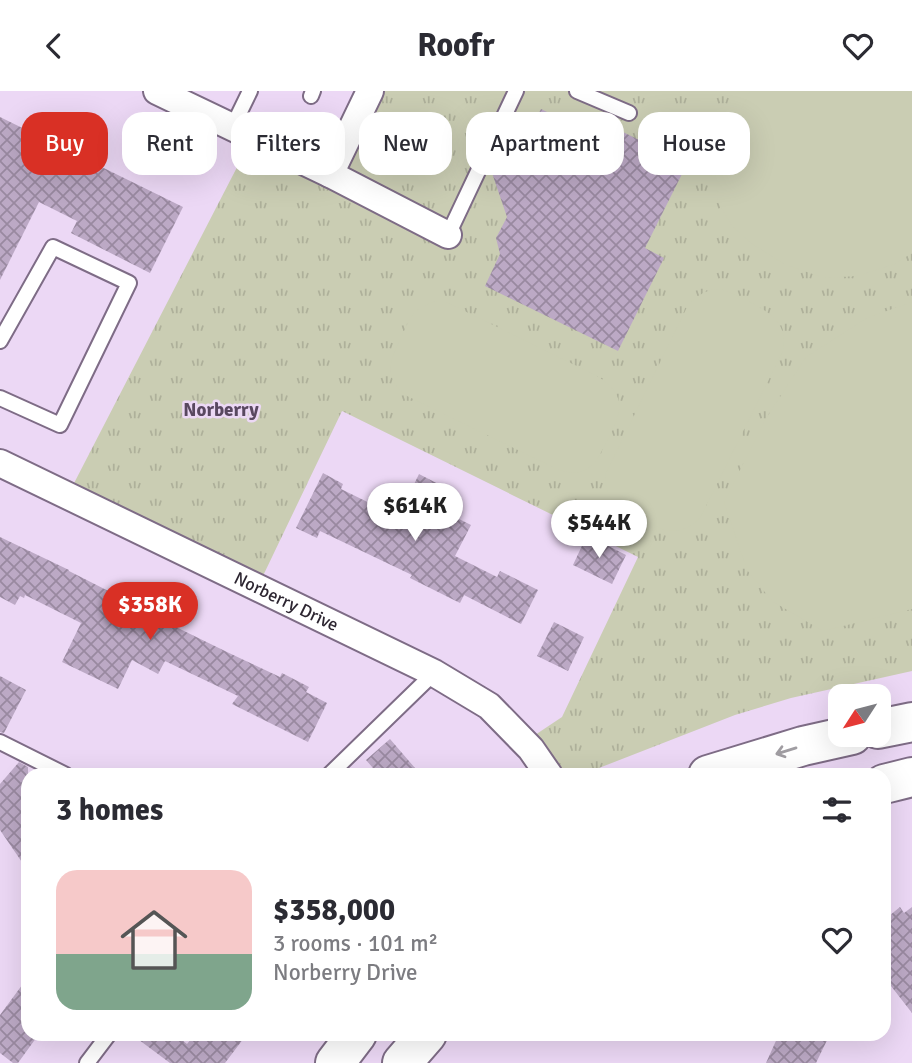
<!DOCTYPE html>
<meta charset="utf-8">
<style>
:root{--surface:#fff;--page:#f2f2f3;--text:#2b2b33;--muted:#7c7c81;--accent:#d93025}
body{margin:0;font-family:Signika,sans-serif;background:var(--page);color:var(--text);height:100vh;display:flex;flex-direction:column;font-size:26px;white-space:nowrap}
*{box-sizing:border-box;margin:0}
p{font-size:23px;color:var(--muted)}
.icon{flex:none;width:38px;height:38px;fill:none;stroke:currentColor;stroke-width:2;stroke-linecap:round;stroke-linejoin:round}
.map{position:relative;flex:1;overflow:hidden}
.panel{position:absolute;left:21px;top:677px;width:870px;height:273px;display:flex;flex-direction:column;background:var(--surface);border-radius:21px;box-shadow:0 7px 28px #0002}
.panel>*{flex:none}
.top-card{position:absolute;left:21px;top:21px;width:872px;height:63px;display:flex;gap:14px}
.needle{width:46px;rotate:234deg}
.controls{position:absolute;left:828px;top:593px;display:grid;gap:14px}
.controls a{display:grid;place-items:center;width:63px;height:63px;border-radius:14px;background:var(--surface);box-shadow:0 7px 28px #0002;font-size:35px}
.price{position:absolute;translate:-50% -60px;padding:0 16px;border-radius:24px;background:#fff;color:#222;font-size:23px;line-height:46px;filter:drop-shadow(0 2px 4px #0008)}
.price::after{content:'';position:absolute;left:50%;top:42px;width:21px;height:16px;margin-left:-10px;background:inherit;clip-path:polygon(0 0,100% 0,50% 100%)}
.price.on{background:var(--accent);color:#fff}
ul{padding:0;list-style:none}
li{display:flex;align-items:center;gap:21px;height:175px;padding:0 35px}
li span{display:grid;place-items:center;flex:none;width:196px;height:140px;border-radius:21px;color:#555}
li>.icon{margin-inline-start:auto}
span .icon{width:84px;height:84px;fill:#fffc;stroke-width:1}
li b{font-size:30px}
h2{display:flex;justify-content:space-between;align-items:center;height:84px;padding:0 35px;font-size:30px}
.tag{padding:0 24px;border-radius:21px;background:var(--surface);box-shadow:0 7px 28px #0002;font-size:24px;line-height:63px}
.tag.on{background:var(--accent);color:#fff}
header{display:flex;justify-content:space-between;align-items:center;height:91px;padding:0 35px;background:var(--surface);font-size:32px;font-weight:800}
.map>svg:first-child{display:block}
.grass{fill:url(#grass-tufts)}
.pitch{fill:#cacdb3}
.building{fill:url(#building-cross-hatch)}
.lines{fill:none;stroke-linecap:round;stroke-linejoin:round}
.service-casing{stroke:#7e6c86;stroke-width:18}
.minor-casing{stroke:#7e6c86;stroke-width:30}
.secondary-casing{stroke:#7e6c86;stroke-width:42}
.service{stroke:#fff;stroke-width:14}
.minor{stroke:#fff;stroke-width:26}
.secondary{stroke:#fff;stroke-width:38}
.oneway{stroke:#a09da2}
.labels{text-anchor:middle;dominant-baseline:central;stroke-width:5;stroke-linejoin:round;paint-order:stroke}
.street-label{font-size:18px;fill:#2c2530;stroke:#ecd8f5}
.neighbourhood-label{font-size:19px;font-weight:bold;fill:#594860;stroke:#ecd8f5}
</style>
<header><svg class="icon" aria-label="back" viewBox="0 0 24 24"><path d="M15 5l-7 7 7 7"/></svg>Roofr<svg class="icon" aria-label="heart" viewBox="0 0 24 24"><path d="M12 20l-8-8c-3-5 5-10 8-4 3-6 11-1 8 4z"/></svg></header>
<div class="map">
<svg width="912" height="972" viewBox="0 0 912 972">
<defs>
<pattern id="grass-tufts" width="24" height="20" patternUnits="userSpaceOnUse" patternTransform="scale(1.75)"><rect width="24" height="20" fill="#cacdb3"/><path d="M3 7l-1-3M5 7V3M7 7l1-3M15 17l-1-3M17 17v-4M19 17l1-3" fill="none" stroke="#aeb09a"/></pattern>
<pattern id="building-cross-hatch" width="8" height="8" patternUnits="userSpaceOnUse" patternTransform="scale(1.75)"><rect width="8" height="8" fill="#bca9c5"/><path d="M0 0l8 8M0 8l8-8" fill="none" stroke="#9989a0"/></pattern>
</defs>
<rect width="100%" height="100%" fill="#ecd8f5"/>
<path class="grass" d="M379 0H912V580L791 607 735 624 581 684H560L532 646 562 626 638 466 342 320 261 489 71 398 249 53 331 91Z"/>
<path class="pitch" d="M750 0H912V162L895 173 857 185 824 187 784 173 751 152 732 135 718 111 715 73Z
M713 198C727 198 732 203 744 208 767 220 789 230 783 260L700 427C689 437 679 442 664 439L617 415C608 405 604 396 606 382L689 212 703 202Z
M437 210H444L597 285C629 305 621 322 607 350 595 374 586 389 557 378L407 305C383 286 389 271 401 247 411 225 412 217 437 210Z
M912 211V518L823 540 772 510 747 479 724 411 765 329 806 266 867 227Z"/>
<path class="building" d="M541 18 586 40 593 26 687 73 645 157 664 167 618 260 485 195 500 163 496 147 507 126 491 79 515 71Z
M0 26 183 116 150 182 71 142 77 130 39 111 0 189Z
M323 382 343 393 341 398 398 426 419 383 446 397 437 417 471 434 455 465 497 486 500 480 538 499 521 533 464 504 460 512 410 487 412 484 320 440 317 447 296 437Z
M587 444 626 464 612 493 573 474Z
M0 446 69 479V480L126 509V508L182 539 227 561 280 586 282 582 309 596 306 601 327 612 308 651 232 613 238 605 165 570 158 583 132 569 118 598 62 571 81 532 25 504 24 507 20 505 15 514 0 506Z
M554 531 584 546 568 580 537 565Z
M0 585 26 599 4 642 0 641Z
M390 648 421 684H379L366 669Z
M19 671 28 676V780L0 739V693Z
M900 816 904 822 912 816V922L884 886V829Z
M28 886V943H39L18 972H13L0 962V924Z
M131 943H174L187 953 195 943H247L225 972H170Z
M779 943H830L816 972H766Z"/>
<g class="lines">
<g class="service-casing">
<path id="service" d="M577 0 629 22
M311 5 313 0
M232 37 250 0
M448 144 516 0
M0 250 53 156 129 192 60 334 0 307
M0 651 66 684
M329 684 434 582
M87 972 109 943"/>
</g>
<g class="minor-casing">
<g id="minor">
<path d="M157 0 330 83 448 144"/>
<path d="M330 83 370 0"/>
<path id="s1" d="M0 372 434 582 489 615 531 658 549 684"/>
</g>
</g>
<g class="secondary-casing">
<path id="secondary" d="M878 638 912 631
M708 684 803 655 852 644
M884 693 912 686
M335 972 357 943
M402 972 427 943"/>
</g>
<use href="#service" class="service"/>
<use href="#minor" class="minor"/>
<use href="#secondary" class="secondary"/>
</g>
<defs><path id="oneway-shaft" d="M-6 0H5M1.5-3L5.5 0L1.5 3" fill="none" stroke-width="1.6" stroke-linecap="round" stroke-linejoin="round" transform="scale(1.75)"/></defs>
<use class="oneway" href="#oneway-shaft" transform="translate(786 660) rotate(163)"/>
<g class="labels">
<g class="street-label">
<text stroke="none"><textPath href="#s1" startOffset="318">Norberry Drive</textPath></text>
</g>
<g class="neighbourhood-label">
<text x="221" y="319">Norberry</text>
</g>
</g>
</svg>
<div class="controls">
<a><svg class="needle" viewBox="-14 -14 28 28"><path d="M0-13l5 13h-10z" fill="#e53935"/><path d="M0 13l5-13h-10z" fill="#7c7c81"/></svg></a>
</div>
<b class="price" style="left:415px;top:452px">$614K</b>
<b class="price" style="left:599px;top:469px">$544K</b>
<b class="price on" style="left:150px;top:551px">$358K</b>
<div class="top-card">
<a class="tag on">Buy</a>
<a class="tag">Rent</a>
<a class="tag">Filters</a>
<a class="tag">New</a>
<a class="tag">Apartment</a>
<a class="tag">House</a>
</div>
<section class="panel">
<h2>3 homes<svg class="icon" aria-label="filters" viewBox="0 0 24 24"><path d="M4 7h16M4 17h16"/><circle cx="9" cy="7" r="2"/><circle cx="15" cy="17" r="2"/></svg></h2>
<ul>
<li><span style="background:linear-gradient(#f6c9c9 60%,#7fa58c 0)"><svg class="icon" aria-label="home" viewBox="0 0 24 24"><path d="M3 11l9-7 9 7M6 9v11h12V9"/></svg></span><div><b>$358,000</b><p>3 rooms · 101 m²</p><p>Norberry Drive</p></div><svg class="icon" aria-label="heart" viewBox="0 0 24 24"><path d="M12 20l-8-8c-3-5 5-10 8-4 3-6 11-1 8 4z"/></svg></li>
</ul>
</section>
</div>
